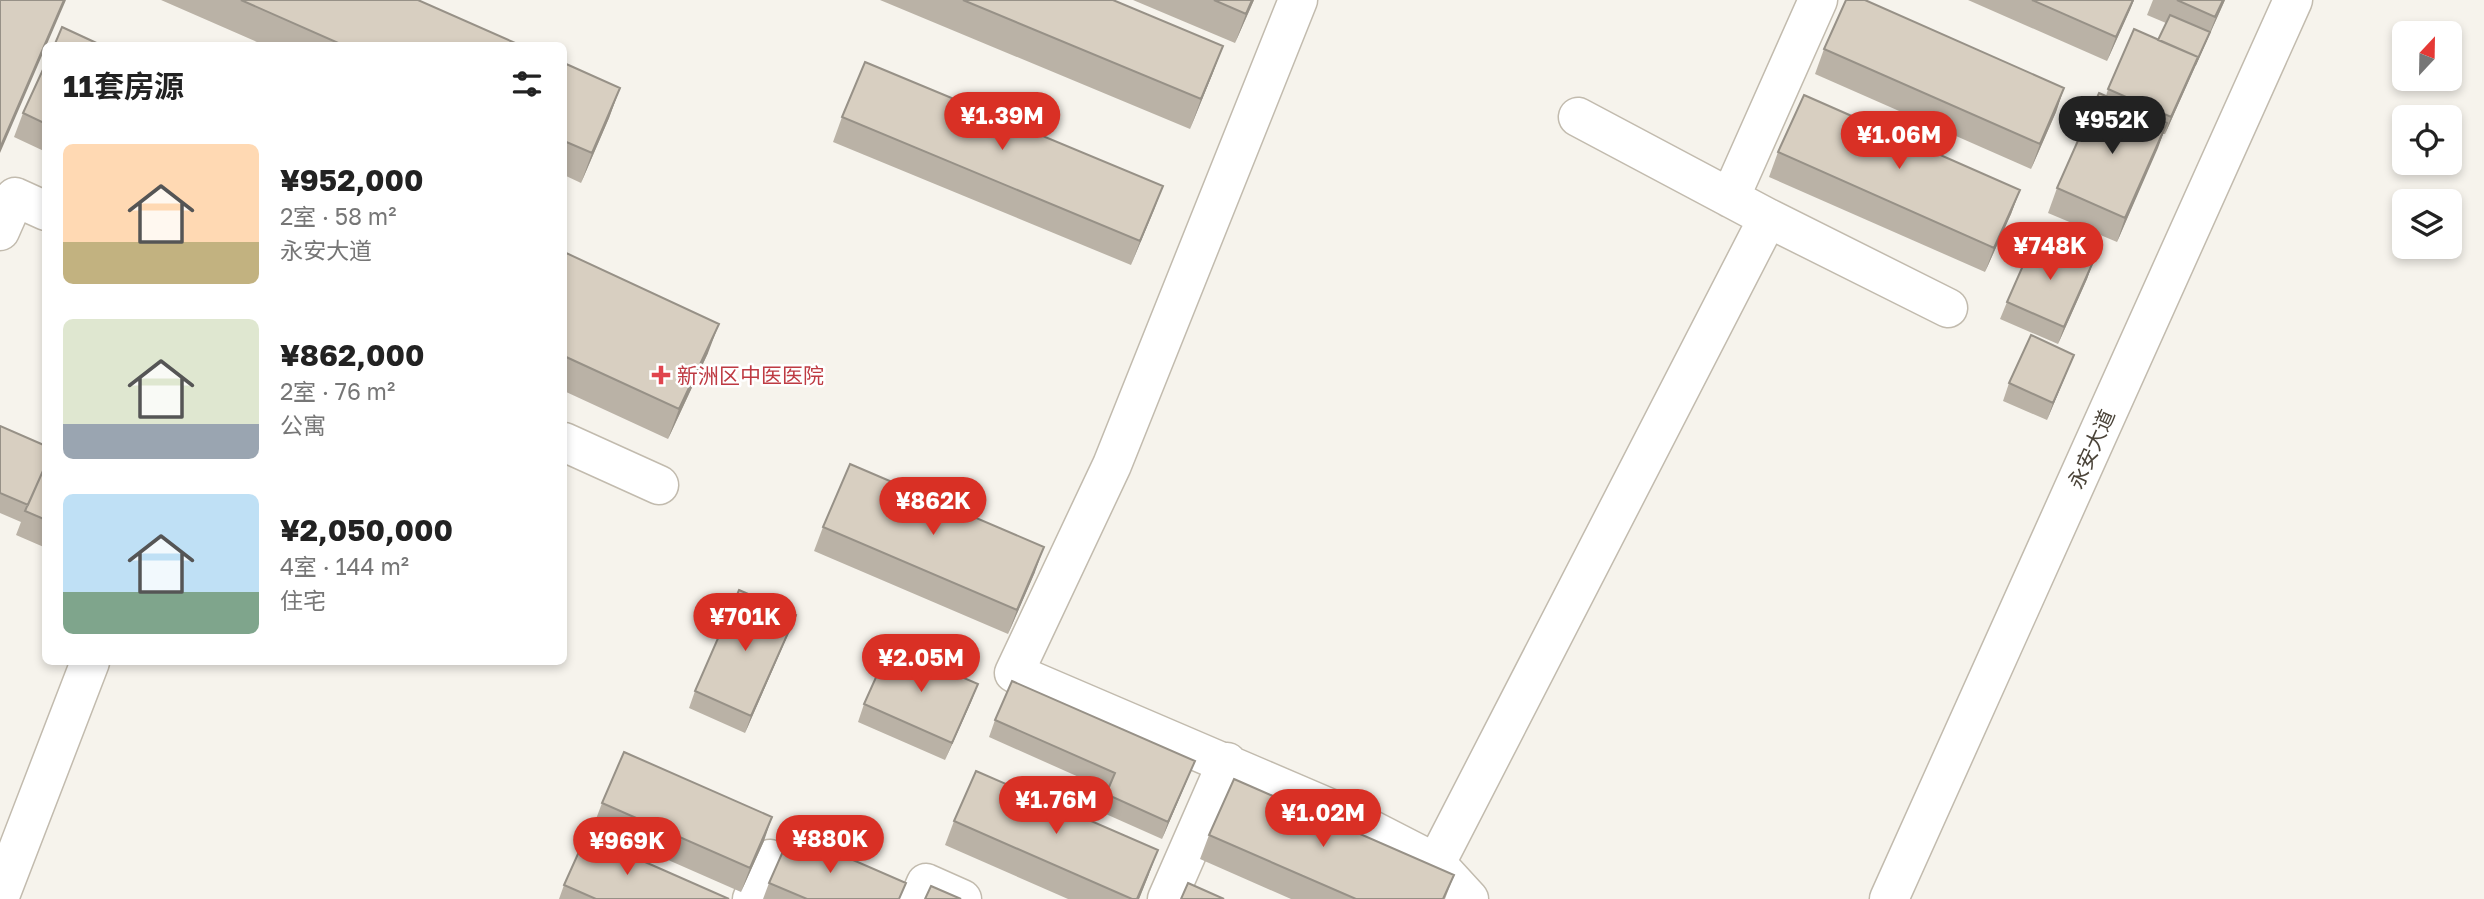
<!DOCTYPE html>
<html lang="zh">
<meta charset="utf-8">
<style>
:root{--surface:#fff;--page:#f2f2f2;--text:#222;--muted:#767676;--accent:#d93025}
body{margin:0;font-family:"Golos Text","Noto Sans SC",sans-serif;background:var(--page);color:var(--text);height:100vh;display:flex;flex-direction:column;font-size:26px;white-space:nowrap}
*{box-sizing:border-box;margin:0}
p{font-size:23px;color:var(--muted)}
.icon{flex:none;width:38px;height:38px;fill:none;stroke:currentColor;stroke-width:2;stroke-linecap:round;stroke-linejoin:round}
.map{position:relative;flex:1;overflow:hidden}
.details{position:absolute;left:42px;top:42px;width:525px;height:623px;display:flex;flex-direction:column;background:var(--surface);border-radius:10px;box-shadow:0 4px 10px #0003}
.details>*{flex:none}
.needle{width:46px;rotate:22deg}
.fabs{position:absolute;left:2392px;top:21px;display:grid;gap:14px}
.fabs a{display:grid;place-items:center;width:70px;height:70px;border-radius:10px;background:var(--surface);box-shadow:0 4px 10px #0003;font-size:35px}
.price{position:absolute;translate:-50% -60px;padding:0 16px;border-radius:24px;background:var(--accent);color:#fff;font-size:23px;line-height:46px;filter:drop-shadow(0 2px 4px #0008)}
.price::after{content:'';position:absolute;left:50%;top:42px;width:21px;height:16px;margin-left:-10px;background:inherit;clip-path:polygon(0 0,100% 0,50% 100%)}
.price.selected{background:#222;color:#fff}
ul{padding:0;list-style:none}
li{display:flex;align-items:center;gap:21px;height:175px;padding:0 21px}
li span{display:grid;place-items:center;flex:none;width:196px;height:140px;border-radius:10px;color:#555}
li>.icon{margin-inline-start:auto}
span .icon{width:84px;height:84px;fill:#fffc;stroke-width:1}
li b{font-size:30px}
h2{display:flex;justify-content:space-between;align-items:center;height:84px;padding:0 21px;font-size:30px}
.map>svg:first-child{display:block}
.lines{fill:none;stroke-linecap:round;stroke-linejoin:round}
.minor-casing{stroke:#c2bbae;stroke-width:41}
.minor{stroke:#fff;stroke-width:38}
.wall{fill:#bab2a6}
.shaded-wall{fill:#979187}
.building{fill:#d8cfc1;stroke:#979187;stroke-width:2}
.health-dot{fill:#e0444e;stroke:#fff;stroke-width:2.5}
.labels{text-anchor:middle;dominant-baseline:central;stroke-width:5;stroke-linejoin:round;paint-order:stroke}
.health-label{font-size:21px;fill:#be3a42;stroke:#fff;text-anchor:start}
.street-label{font-size:21px;fill:#4b4439;stroke:#fff}
</style>
<div class="map">
<svg width="2484" height="899" viewBox="0 0 2484 899">
<rect width="100%" height="100%" fill="#f6f3ec"/>
<g class="lines">
<g class="minor-casing">
<path id="minor" d="M1298 0 1112 465 1014 673 1327 807 1436 863 1469 899
M1578 117 1768 218 1948 308
M1730 198 1818 0
M0 231 15 197 46 211
M564 442 659 485
M1436 863 1768 218
M0 896 90 662
M752 899 770 859
M919 899 926 883 962 899
M1167 899 1227 762
M1889 899 2293 0"/>
</g>
<use href="#minor" class="minor"/>
</g>
<path class="wall" d="M161 0H418L522 46H266Z
M880 0H1113L1223 46 1212 75 1190 129Z
M1133 0H1254L1235 43Z
M1968 0H2134L2107 61Z
M2153 0H2225L2165 134H2163L2117 242 2048 213 2057 188 2106 96 2108 89 2158 40 2166 23 2147 15Z
M1824 49 2064 88 2056 112 2031 169 1815 74Z
M46 63V152L14 137 23 113Z
M564 63 620 88 609 118 581 183 564 175Z
M842 117 1163 186 1131 265 833 142Z
M1778 152 2020 190 2011 214 1985 272 1769 177Z
M564 252 708 353 668 439 564 391Z
M2093 262 2087 279 2058 344 2000 319 2007 302Z
M2067 372 2047 420 2003 401 2009 383Z
M0 426 46 446V548L16 535 21 522 0 513Z
M823 527 1035 572 1008 634 814 551Z
M796 615 789 632 745 733 689 708 695 691Z
M978 684 971 702 945 760 858 722 864 704Z
M995 720 1188 778 1162 839 1099 811 1108 790 989 737Z
M602 803 764 841 741 892 593 827Z
M954 821 1149 874 1139 899H1068L945 845Z
M1209 835 1454 875 1445 899H1291L1200 859Z
M769 883 900 899H763Z
M564 885 729 899H559Z"/>
<path class="shaded-wall" d="M64 0H66L0 153V148Z
M1252 0H1254L1235 43 1246 14Z
M2133 0H2134L2130 10 2107 61 2116 37Z
M2223 0H2225L2165 134 2171 117 2210 32Z
M1223 46 1212 75 1190 129 1201 99Z
M620 88 609 118 581 183 592 153Z
M2064 88 2056 112 2031 169 2040 144Z
M2167 123 2158 148 2117 242 2125 218Z
M1163 186 1154 210 1131 265 1140 241Z
M2020 190 2011 214 1985 272 1994 248Z
M2093 262 2087 279 2058 344 2064 327Z
M719 324 708 353 668 439 679 409Z
M2074 355 2067 372 2047 420 2053 403Z
M1044 547 1035 572 1008 634 1017 610Z
M796 615 789 632 745 733 751 716Z
M978 684 971 702 945 760 952 743Z
M1195 761 1188 778 1162 839 1168 822Z
M772 817 764 841 741 892 750 868Z
M1158 850 1149 874 1139 899H1137Z"/>
<path class="building" d="M0 0H64L0 148Z
M241 0H418L522 46H345Z
M963 0H1113L1223 46 1201 99Z
M1214 0H1252L1246 14Z
M1846 0H1865L2064 88 2040 144 1824 49Z
M2032 0H2133L2116 37Z
M2177 0H2223L2215 17Z
M2170 15 2210 32 2195 65 2198 57 2158 40Z
M62 27 103 46H54Z
M2134 29 2198 57 2171 117 2108 89Z
M865 62 1163 186 1140 241 842 117Z
M46 63V124L23 113Z
M564 63 620 88 592 153 564 141Z
M2099 93 2167 123 2125 218 2057 188Z
M1804 95 2020 190 1994 248 1778 152Z
M2036 236 2093 262 2064 327 2007 302Z
M564 252 719 324 679 409 564 356Z
M2031 335 2074 355 2053 403 2009 383Z
M0 426 46 446V464L28 505 0 493Z
M46 464V520L25 511Z
M850 464 1044 547 1017 610 823 527Z
M739 590 796 615 751 716 695 691Z
M890 646 978 684 952 743 864 704Z
M1012 681 1195 761 1168 822 1106 794 1115 773 995 720Z
M624 752 772 817 750 868 602 803Z
M976 771 1158 850 1137 899H1132L954 821Z
M1234 779 1454 875 1443 899H1356L1209 835Z
M791 833 906 883 899 899H807L769 883Z
M586 836 729 899H596L564 885Z
M1188 883 1224 899H1181Z
M931 886 961 899H925Z"/>
<path class="health-dot" d="M657.5 364.5h7v7h7v7h-7v7h-7v-7h-7v-7h7z"/>
<g class="labels">
<g class="health-label">
<text x="677" y="375">新洲区中医医院</text>
</g>
<g class="street-label">
<text transform="translate(2091 449) rotate(-66)">永安大道</text>
</g>
</g>
</svg>
<div class="fabs">
<a><svg class="needle" viewBox="-14 -14 28 28"><path d="M0-13l5 13h-10z" fill="#e53935"/><path d="M0 13l5-13h-10z" fill="#767676"/></svg></a>
<a><svg class="icon" aria-label="locate" viewBox="0 0 24 24"><circle cx="12" cy="12" r="6"/><path d="M12 2v4M12 18v4M2 12h4M18 12h4"/></svg></a>
<a><svg class="icon" aria-label="layers" viewBox="0 0 24 24"><path d="M12 4l9 5-9 5-9-5zM3 14l9 5 9-5"/></svg></a>
</div>
<b class="price" style="left:1002px;top:152px">¥1.39M</b>
<b class="price selected" style="left:2112px;top:156px">¥952K</b>
<b class="price" style="left:1899px;top:171px">¥1.06M</b>
<b class="price" style="left:2050px;top:282px">¥748K</b>
<b class="price" style="left:933px;top:537px">¥862K</b>
<b class="price" style="left:745px;top:653px">¥701K</b>
<b class="price" style="left:921px;top:694px">¥2.05M</b>
<b class="price" style="left:1056px;top:836px">¥1.76M</b>
<b class="price" style="left:1323px;top:849px">¥1.02M</b>
<b class="price" style="left:830px;top:875px">¥880K</b>
<b class="price" style="left:627px;top:877px">¥969K</b>
<section class="details">
<h2>11套房源<svg class="icon" aria-label="filters" viewBox="0 0 24 24"><path d="M4 7h16M4 17h16"/><circle cx="9" cy="7" r="2"/><circle cx="15" cy="17" r="2"/></svg></h2>
<ul>
<li><span style="background:linear-gradient(#ffd9b3 70%,#c2b280 0)"><svg class="icon" aria-label="home" viewBox="0 0 24 24"><path d="M3 11l9-7 9 7M6 9v11h12V9"/></svg></span><div><b>¥952,000</b><p>2室 · 58 m²</p><p>永安大道</p></div></li>
<li><span style="background:linear-gradient(#dfe7d0 75%,#9aa5b1 0)"><svg class="icon" aria-label="home" viewBox="0 0 24 24"><path d="M3 11l9-7 9 7M6 9v11h12V9"/></svg></span><div><b>¥862,000</b><p>2室 · 76 m²</p><p>公寓</p></div></li>
<li><span style="background:linear-gradient(#bfe0f5 70%,#7fa58c 0)"><svg class="icon" aria-label="home" viewBox="0 0 24 24"><path d="M3 11l9-7 9 7M6 9v11h12V9"/></svg></span><div><b>¥2,050,000</b><p>4室 · 144 m²</p><p>住宅</p></div></li>
</ul>
</section>
</div>
